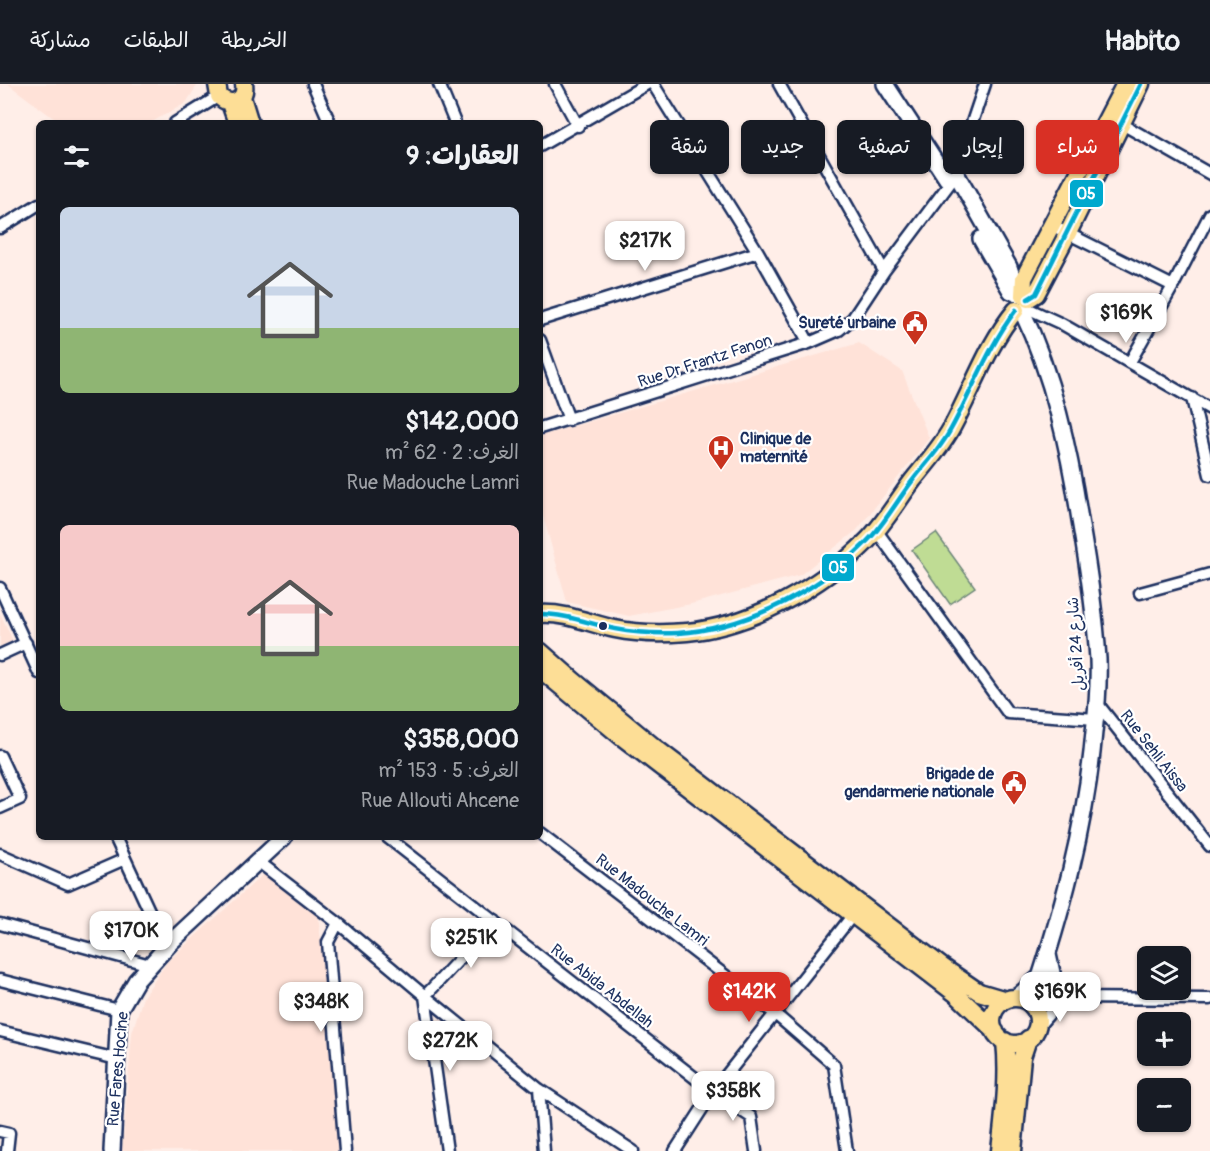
<!DOCTYPE html>
<html lang="ar">
<meta charset="utf-8">
<style>
:root{--surface:#171b24;--page:#242831;--text:#f1f3f6;--muted:#9ea1a6;--line:#363941;--accent:#d93025}
body{margin:0;font-family:Pangolin,"Playpen Sans Arabic",sans-serif;background:var(--page);color:var(--text);direction:rtl;height:100vh;display:flex;flex-direction:column;font-size:22px;white-space:nowrap}
*{box-sizing:border-box;margin:0}
p{font-size:20px;color:var(--muted)}
.icon{flex:none;width:33px;height:33px;fill:none;stroke:currentColor;stroke-width:2;stroke-linecap:round;stroke-linejoin:round}
.map{position:relative;flex:1;overflow:hidden;direction:ltr}
.details{position:absolute;left:36px;top:36px;width:507px;height:720px;display:flex;flex-direction:column;background:var(--surface);border-radius:9px;box-shadow:0 2px 4px #0004;direction:rtl}
.details>*{flex:none}
.guide{position:absolute;left:561px;top:36px;width:558px;height:54px;direction:rtl;display:flex;gap:12px}
.fabs{position:absolute;left:1137px;top:862px;display:grid;gap:12px}
.fabs a{display:grid;place-items:center;width:54px;height:54px;border-radius:9px;background:var(--surface);box-shadow:0 2px 4px #0004;font-size:30px}
.price{position:absolute;translate:-50% -51px;padding:0 14px;border-radius:12px;background:#fff;color:#222;font-size:20px;line-height:39px;filter:drop-shadow(0 2px 3px #0008)}
.price::after{content:'';position:absolute;left:50%;top:36px;width:18px;height:14px;margin-left:-9px;background:inherit;clip-path:polygon(0 0,100% 0,50% 100%)}
.price.selected{background:var(--accent);color:#fff}
ul{padding:0;list-style:none}
li{display:grid;align-content:center;gap:12px;height:318px;padding:0 24px}
li span{display:grid;place-items:center;height:186px;border-radius:9px;color:#555}
li>.icon{margin-inline-start:auto}
span .icon{width:108px;height:108px;fill:#fffc;stroke-width:1}
li b{font-size:26px}
h2{display:flex;justify-content:space-between;align-items:center;height:72px;padding:0 24px;font-size:26px}
.tag{padding:0 21px;border-radius:9px;background:var(--surface);box-shadow:0 2px 4px #0004;font-size:21px;line-height:54px}
.tag.selected{background:var(--accent);color:#fff}
header{display:flex;align-items:center;gap:36px;box-sizing:border-box;height:84px;padding:0 30px;background:var(--surface);border-bottom:2px solid var(--line)}
header strong{font-size:28px}
nav{display:flex;gap:33px;margin-inline-start:auto;font-size:21px}
.map>svg:first-child{display:block}
.built{fill:#ffe2d8}
.green{fill:#bfdc94;stroke:#6d8679;stroke-width:1.5}
.lines{fill:none;stroke-linecap:round;stroke-linejoin:round}
.street-casing{stroke:#1b2f5e;stroke-width:15}
.secondary-casing{stroke:#1b2f5e;stroke-width:20}
.primary-casing{stroke:#1b2f5e;stroke-width:21}
.street{stroke:#fff;stroke-width:10}
.secondary{stroke:#fff;stroke-width:15}
.primary{stroke:#fdde96;stroke-width:16}
.bus-1-casing{stroke:#fff;stroke-width:9}
.bus-1{stroke:#00a9ce;stroke-width:4.5}
.bus-dot{fill:#1b2f5e;stroke:#fff;stroke-width:2}
.labels{text-anchor:middle;dominant-baseline:central;stroke-width:4.5;stroke-linejoin:round;paint-order:stroke}
.poi-label{font-size:16px;font-weight:bold;fill:#1b2f5e;stroke:#fff;text-anchor:end}
.street-label{font-size:16px;fill:#1b2f5e;stroke:#fff}
.line-badge{stroke:#fff;stroke-width:2}
.badge-label{font-size:16px;text-anchor:middle;font-weight:bold;fill:#fff}
</style>
<header>
<strong>Habito</strong>
<nav><a>الخريطة</a><a>الطبقات</a><a>مشاركة</a></nav>
</header>
<div class="map">
<svg width="1210" height="1067" viewBox="0 0 1210 1067">
<rect width="100%" height="100%" fill="#ffeee8"/>
<filter id="ink" filterUnits="userSpaceOnUse"><feTurbulence type="fractalNoise" baseFrequency=".0167" numOctaves="2"/><feDisplacementMap in="SourceGraphic" scale="12" xChannelSelector="R" yChannelSelector="G"/><feConvolveMatrix kernelMatrix="1 2 1 2 8 2 1 2 1" color-interpolation-filters="sRGB"/></filter>
<g filter="url(#ink)">
<path class="built" d="M8 0H198L186 19 150 39H60Z
M859 259 902 287 929 354 857 446 800 491 691 520 629 532 567 518 540 421V352Z
M0 529 13 557 0 563Z
M269 785 317 822 345 1067H122L132 949 143 913 168 877Z"/>
<path class="green" d="M936 449 975 503 950 520 912 466Z"/>
<g class="lines">
<g class="street-casing">
<path id="street" d="M313 0 330 39
M439 0 455 39
M555 0 578 42
M653 0 758 168 809 259
M779 0 884 187
M175 39 219 12
M1122 40 1210 90
M540 62 647 0
M955 89 985 0
M1051 141 1173 202
M0 144 39 120
M1027 224 1062 240 1210 325
M540 236 758 168
M540 256 569 336
M1130 278 1173 202 1210 130
M1192 314 1210 391
M540 344 809 259 839 246 853 234 884 187 950 99
M876 446 1008 629 1096 635
M0 504 39 589
M1140 509 1210 490
M0 571 26 559
M1097 619 1210 762
M0 672 20 715 0 724
M540 749 774 929 834 981 847 1067
M115 753 166 863
M387 753 713 1008 751 1033 756 1067
M0 770 68 800 125 775
M259 778 338 839 425 912 539 1005 633 1067
M338 839 328 858 345 1067
M0 840 150 881
M1050 868 1057 900 1063 914
M0 896 119 926
M1033 923 1063 914 1210 915
M1036 945 1063 914
M0 947 117 975
M539 1005 544 1067
M0 1047 9 1049 7 1067
M447 1067 425 912 495 837
M675 1067 713 1008 852 832"/>
</g>
<g class="secondary-casing">
<path id="secondary" d="M885 0 947 95
M958 93 1009 183 1018 210
M981 155 1011 207
M1022 227C1053 292 1069 365 1080 436 1088 482 1095 529 1098 575 1099 599 1097 624 1094 648 1086 742 1061 832 1031 921
M1016 914 1040 893
M112 1067 119 926 136 897 171 858 284 753"/>
</g>
<g class="primary-casing">
<path id="primary" d="M217 0 219 12C230 24 247 17 244 0
M242 13 250 39
M230 19 237 39
M1023 211 1024 194 1125 0
M1028 215 1036 210 1068 149 1141 0
M540 530C565 528 591 540 615 545 639 550 663 550 687 548 752 542 821 503 867 457 884 440 898 416 913 396 926 380 941 363 951 345 973 305 987 261 1016 226
M540 567 574 597 653 662 944 884 979 908 1006 916
M540 585 622 653 956 910 995 947
M992 937a23 23 0 1 1 46 0a23 23 0 1 1-46 0Z
M1000 1067C1004 1030 1009 994 1005 957
M1013 1067 1022 973 1028 955"/>
</g>
<use href="#street" class="street"/>
<use href="#secondary" class="secondary"/>
<use href="#primary" class="primary"/>
<g class="bus-1-casing">
<path id="bus-1" d="M1028 215 1036 210 1141 0
M540 530C566 530 590 540 615 545 636 549 657 550 678 549 750 544 825 504 873 451 888 434 899 414 913 396 926 379 941 364 951 345 973 305 988 263 1016 226"/>
</g>
<use href="#bus-1" class="bus-1"/>
</g>
</g>
<defs>
<g id="civic-pin" transform="scale(1.35)"><path d="M0 17L-7.5 6A9.5 9.5 0 1 1 7.5 6Z" fill="#c8321e" stroke="#fff"/><path d="M-.6-6.5H3V-4.5H.6V-3L4-1V1h2V6H-6V1h2V-1L-.6-3ZM-1.2 2.5V6h2.4V2.5Z" fill="#fff"/></g>
<g id="hospital-pin" transform="scale(1.35)"><path d="M0 17L-7.5 6A9.5 9.5 0 1 1 7.5 6Z" fill="#c8321e" stroke="#fff"/><path d="M-5-5h3v3.5h4V-5h3V5h-3V1.5h-4V5h-3Z" fill="#fff"/></g>
</defs>
<g fill-rule="evenodd">
<use href="#civic-pin" x="915" y="239"/>
<use href="#hospital-pin" x="721" y="364"/>
<use href="#civic-pin" x="1014" y="699"/>
</g>
<circle class="bus-dot" cx="603" cy="542" r="5"/>
<g class="labels">
<g class="poi-label">
<text x="896" y="239">Sureté urbaine</text>
<text x="740" y="355" text-anchor="start">Clinique de<tspan x="740" dy="18">maternité</tspan></text>
<text x="994" y="690">Brigade de<tspan x="994" dy="18">gendarmerie nationale</tspan></text>
</g>
<g class="street-label">
<text transform="translate(705 277) rotate(-18)">Rue Dr Frantz Fanon</text>
<text transform="translate(1076 560) rotate(-94)">شارع 24 أفريل</text>
<text transform="translate(1154 667) rotate(52)">Rue Sehli Aissa</text>
<text transform="translate(652 816) rotate(38)">Rue Madouche Lamri</text>
<text transform="translate(602 902) rotate(38)">Rue Abida Abdellah</text>
<text transform="translate(118 985) rotate(-85)">Rue Fares Hocine</text>
</g>
</g>
<g class="line-badge">
<rect x="1069" y="95" width="35" height="29" rx="6" fill="#00a9ce"/>
<rect x="821" y="469" width="34" height="29" rx="6" fill="#00a9ce"/>
</g>
<g class="badge-label">
<text x="1086" y="115">05</text>
<text x="838" y="489">05</text>
</g>
</svg>
<div class="fabs">
<a><svg class="icon" aria-label="layers" viewBox="0 0 24 24"><path d="M12 4l9 5-9 5-9-5zM3 14l9 5 9-5"/></svg></a>
<a>+</a>
<a>−</a>
</div>
<b class="price" style="left:645px;top:188px">$217K</b>
<b class="price" style="left:1126px;top:260px">$169K</b>
<b class="price" style="left:131px;top:878px">$170K</b>
<b class="price" style="left:471px;top:885px">$251K</b>
<b class="price selected" style="left:749px;top:939px">$142K</b>
<b class="price" style="left:1060px;top:939px">$169K</b>
<b class="price" style="left:321px;top:949px">$348K</b>
<b class="price" style="left:450px;top:988px">$272K</b>
<b class="price" style="left:733px;top:1038px">$358K</b>
<div class="guide">
<a class="tag selected">شراء</a>
<a class="tag">إيجار</a>
<a class="tag">تصفية</a>
<a class="tag">جديد</a>
<a class="tag">شقة</a>
</div>
<section class="details">
<h2>العقارات: 9<svg class="icon" aria-label="filters" viewBox="0 0 24 24"><path d="M4 7h16M4 17h16"/><circle cx="9" cy="7" r="2"/><circle cx="15" cy="17" r="2"/></svg></h2>
<ul>
<li><span style="background:linear-gradient(#c9d6e8 65%,#8fb573 0)"><svg class="icon" aria-label="home" viewBox="0 0 24 24"><path d="M3 11l9-7 9 7M6 9v11h12V9"/></svg></span><div><b>$142,000</b><p>الغرف: 2 · 62 m²</p><p>Rue Madouche Lamri</p></div></li>
<li><span style="background:linear-gradient(#f6c9c9 65%,#8fb573 0)"><svg class="icon" aria-label="home" viewBox="0 0 24 24"><path d="M3 11l9-7 9 7M6 9v11h12V9"/></svg></span><div><b>$358,000</b><p>الغرف: 5 · 153 m²</p><p>Rue Allouti Ahcene</p></div></li>
</ul>
</section>
</div>
